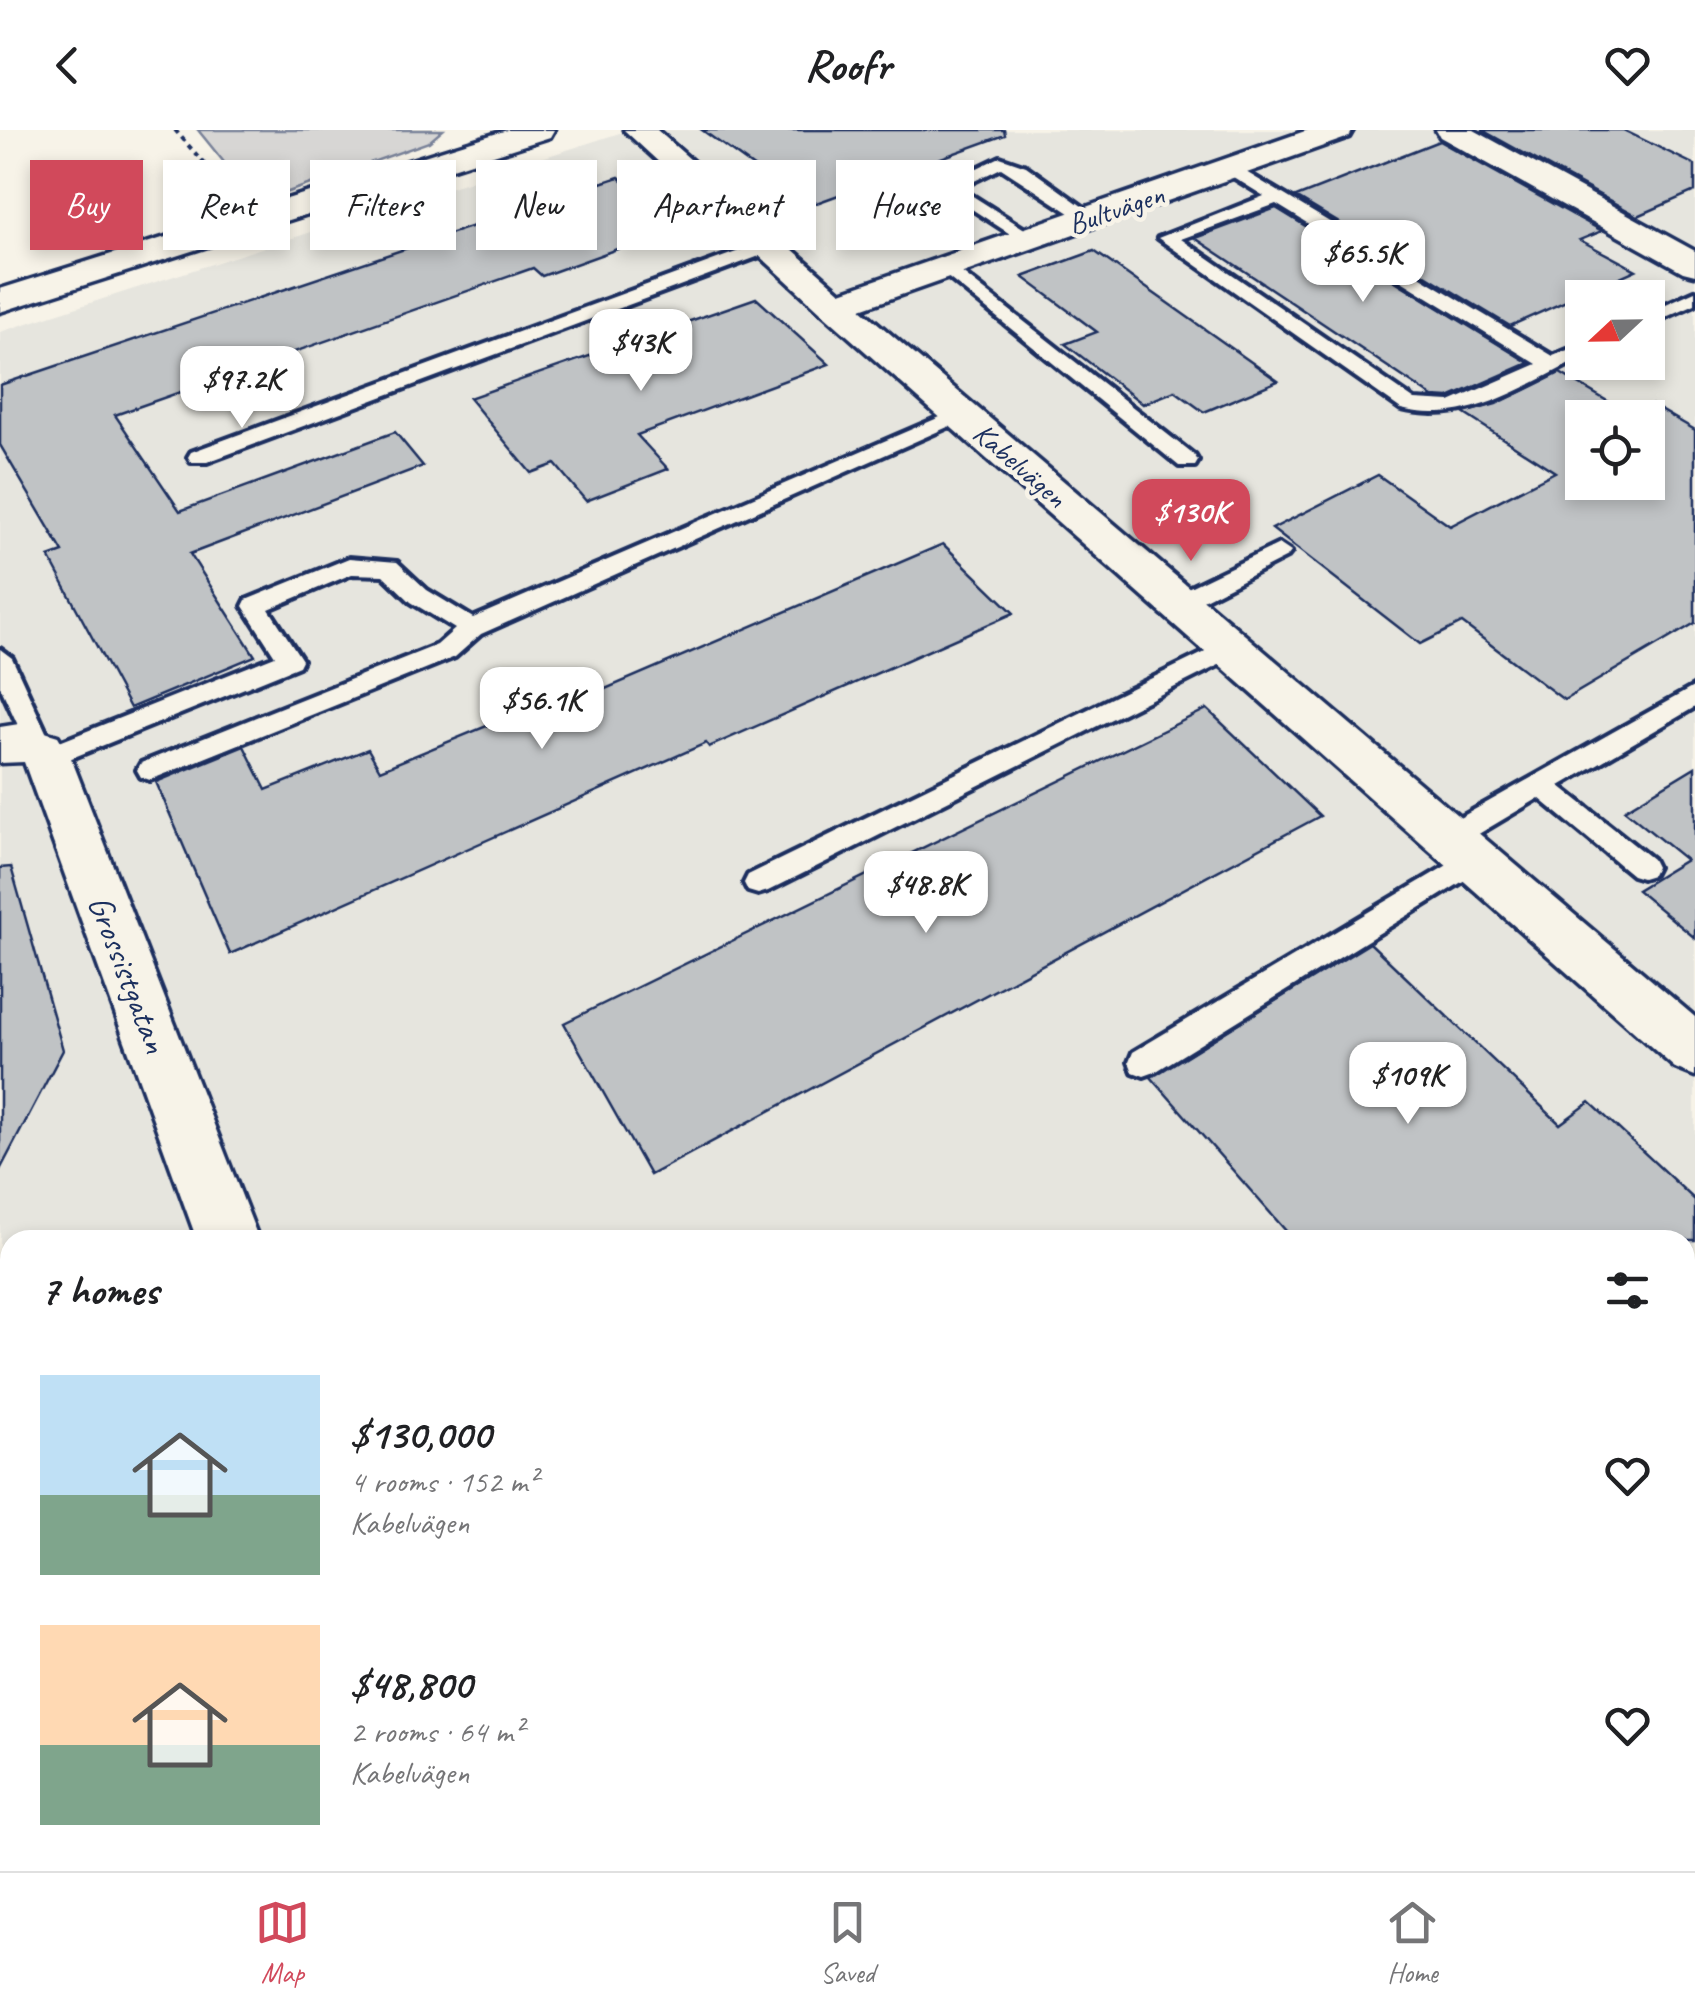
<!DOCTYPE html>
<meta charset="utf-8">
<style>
:root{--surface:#fff;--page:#f6f6f6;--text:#202124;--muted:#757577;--line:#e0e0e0;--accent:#d1495b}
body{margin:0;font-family:Caveat,sans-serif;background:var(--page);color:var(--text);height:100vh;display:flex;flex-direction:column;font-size:38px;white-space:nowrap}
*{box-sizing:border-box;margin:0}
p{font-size:32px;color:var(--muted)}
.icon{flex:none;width:55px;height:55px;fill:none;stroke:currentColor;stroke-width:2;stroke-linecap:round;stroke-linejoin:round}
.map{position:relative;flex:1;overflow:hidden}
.drawer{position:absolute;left:0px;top:1100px;width:1695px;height:642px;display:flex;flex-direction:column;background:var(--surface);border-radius:30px 30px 0 0;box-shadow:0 5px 15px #0003}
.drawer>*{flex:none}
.top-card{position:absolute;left:30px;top:30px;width:1000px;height:90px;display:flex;gap:20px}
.needle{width:65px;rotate:248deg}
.controls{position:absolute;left:1565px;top:150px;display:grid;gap:20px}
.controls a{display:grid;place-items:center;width:100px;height:100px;border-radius:0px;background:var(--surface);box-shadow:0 5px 15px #0003;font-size:50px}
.price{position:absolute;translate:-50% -85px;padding:0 22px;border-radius:20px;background:#fff;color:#222;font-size:32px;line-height:65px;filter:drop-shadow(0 2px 5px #0008)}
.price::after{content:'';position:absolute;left:50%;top:60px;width:30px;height:22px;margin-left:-15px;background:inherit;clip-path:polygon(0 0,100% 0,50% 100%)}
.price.active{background:var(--accent);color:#fff}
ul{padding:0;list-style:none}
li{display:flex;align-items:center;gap:30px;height:250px;padding:0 40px}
li span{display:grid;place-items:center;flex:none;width:280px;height:200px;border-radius:0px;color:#555}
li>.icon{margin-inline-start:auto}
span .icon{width:120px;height:120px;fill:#fffc;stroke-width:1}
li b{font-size:42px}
h2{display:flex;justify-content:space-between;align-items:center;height:120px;padding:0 40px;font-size:42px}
.pill{padding:0 35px;border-radius:0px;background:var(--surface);box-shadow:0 5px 15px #0003;font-size:35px;line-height:90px}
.pill.active{background:var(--accent);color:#fff}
header{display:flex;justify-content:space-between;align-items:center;height:130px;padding:0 40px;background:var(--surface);font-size:45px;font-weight:800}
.dock{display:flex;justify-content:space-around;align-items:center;height:140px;border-top:2px solid var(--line);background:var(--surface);font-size:28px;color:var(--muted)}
.dock a{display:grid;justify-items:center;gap:5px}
.dock .active{color:var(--accent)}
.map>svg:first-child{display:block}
.built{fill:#e6e5de;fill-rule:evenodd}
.green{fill:#d7d6d4;stroke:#798299;stroke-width:2.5}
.building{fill:#c0c3c5;stroke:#1b2f5e;stroke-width:2.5;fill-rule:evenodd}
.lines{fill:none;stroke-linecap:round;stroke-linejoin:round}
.lane-casing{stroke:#1b2f5e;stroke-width:8}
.street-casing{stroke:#1b2f5e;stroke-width:7}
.secondary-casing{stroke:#1b2f5e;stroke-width:7}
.path{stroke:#1b2f5e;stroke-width:4;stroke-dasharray:5 5;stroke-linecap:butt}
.lane{fill:#f7f3e8;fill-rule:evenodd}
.street{fill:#f7f3e8;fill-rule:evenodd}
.secondary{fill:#f7f3e8;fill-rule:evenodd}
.labels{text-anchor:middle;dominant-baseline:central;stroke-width:9;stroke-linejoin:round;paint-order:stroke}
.far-street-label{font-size:30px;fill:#1b2f5e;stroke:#f7f3e8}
.street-label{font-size:35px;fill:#1b2f5e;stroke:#f7f3e8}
</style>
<header><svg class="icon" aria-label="back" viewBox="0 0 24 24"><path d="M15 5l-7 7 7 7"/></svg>Roofr<svg class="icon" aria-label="heart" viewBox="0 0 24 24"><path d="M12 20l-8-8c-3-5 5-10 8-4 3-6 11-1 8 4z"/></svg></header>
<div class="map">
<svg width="1695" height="1741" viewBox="0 0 1695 1741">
<rect width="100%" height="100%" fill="#f7f3e8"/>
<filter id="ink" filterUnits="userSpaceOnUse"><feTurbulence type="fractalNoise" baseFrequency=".01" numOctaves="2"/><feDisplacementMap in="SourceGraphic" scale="20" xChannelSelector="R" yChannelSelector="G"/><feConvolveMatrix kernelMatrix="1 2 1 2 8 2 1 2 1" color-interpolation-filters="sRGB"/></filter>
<g filter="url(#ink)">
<path class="built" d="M629 0H1695V1741H0V202ZM1582 168H1648V232H1582ZM1582 288H1648V352H1582ZM10 1110H1685V1732H10Z"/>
<path class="green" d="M198 0H443L429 12 257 73Z"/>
<path class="building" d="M702 0H1004L1005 5 808 76Z
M1482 0H1623L1695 35V61L1638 86Z
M1439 11 1602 101 1580 110 1636 140 1510 196 1296 67Z
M619 47 669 88 645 96 656 105 542 146 533 138 115 285 180 381 395 302 423 336 190 424 255 526 130 578 49 427 63 422 0 315V255Z
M1276 78 1529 233 1449 268 1433 267 1195 108Z
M1094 121 1121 140 1278 251 1204 282 1175 261 1143 274 1065 214 1097 202 1023 147Z
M756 168 829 234 637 305 668 339 586 371 555 334 531 343 469 268Z
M1560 243 1631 285 1652 275 1695 300V493L1564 570 1462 493 1420 514 1272 399 1378 345 1450 396 1555 342 1463 283 1496 274ZM1582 288H1648V352H1582Z
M943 414 1014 483 709 617 706 613 230 824 156 652 244 616 266 660 368 619 380 640 596 551 603 560Z
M1207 579 1320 686 650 1045 564 893Z
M1695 637V808L1637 760 1686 730 1624 680Z
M11 737 63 920 0 1040V738Z
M1370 813 1560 994 1590 972 1695 1070V1110H1294L1151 947Z"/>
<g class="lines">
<g class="lane-casing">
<path id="lane" d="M1000 27 1026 36 1100 89 1091 94 1085 93 1001 38 960 58 1034 105 1036 109 1027 115 938 57Z
M1231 33 1553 226 1582 214V228C1524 256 1467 296 1401 279L1158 108 1264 66 1225 42V34ZM1276 74 1537 234 1450 272 1415 270 1181 109Z
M769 110 778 116 776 120 207 332H191L188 327 191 322Z
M947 131 1195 326 1198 331 1195 336H1179L940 141 938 137Z
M1695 161V174L1648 195V182Z
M961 278 968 280 972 284 968 288 481 504 455 527 150 650 141 647 137 640 141 633 437 515 455 499 411 472 383 445 352 444 269 479 302 530 299 536 47 638 38 635 32 626 0 556V519L12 528 52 615 275 526 243 476 246 470 349 428 397 432 427 460 473 488Z
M1279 414 1291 422 1287 427 1187 478H1171L1167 472 1171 466Z
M1232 509 1241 512 1244 518 1241 524 768 761 758 764 748 761 744 753 748 745Z
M1695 556V577L1560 656 1652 729 1656 737 1652 745 1642 748 1632 745 1539 668 1460 715 1450 718 1440 715 1436 707 1440 699Z
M1476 718 1486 721 1490 729 1486 737 1155 942 1144 946 1133 942 1129 932 1133 922Z"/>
</g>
<g class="street-casing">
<path id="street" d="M624 0H657L841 162 1308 0H1353L1349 7 861 179 1695 887V946L1675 938 823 184Z
M1436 0H1474L1695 121V145L1683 142 1440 7Z
M19 594 58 606 71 628 259 1110H197L24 632 0 633V597Z
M423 1732H502L505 1741H425Z"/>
</g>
<g class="secondary-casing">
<path id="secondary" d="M507 0H554L550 7 0 182V159Z"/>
</g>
<path class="path" d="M175 0 230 63"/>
<use href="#lane" class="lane"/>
<use href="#street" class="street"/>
<use href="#secondary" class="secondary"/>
</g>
</g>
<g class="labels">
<g class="far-street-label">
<text transform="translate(1116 79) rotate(-19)">Bultvägen</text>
<text transform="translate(1020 335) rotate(41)">Kabelvägen</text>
</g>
<g class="street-label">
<text transform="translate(128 844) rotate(69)">Grossistgatan</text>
</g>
</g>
</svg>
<div class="controls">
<a><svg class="needle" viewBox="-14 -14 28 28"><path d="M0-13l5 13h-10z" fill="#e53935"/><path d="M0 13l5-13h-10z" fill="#757577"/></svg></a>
<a><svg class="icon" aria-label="locate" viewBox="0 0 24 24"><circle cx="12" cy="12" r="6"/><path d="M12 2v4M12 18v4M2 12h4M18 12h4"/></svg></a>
</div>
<b class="price" style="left:1363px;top:175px">$65.5K</b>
<b class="price" style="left:641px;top:264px">$43K</b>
<b class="price" style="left:242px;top:301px">$97.2K</b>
<b class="price active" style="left:1191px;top:434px">$130K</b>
<b class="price" style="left:542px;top:622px">$56.1K</b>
<b class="price" style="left:926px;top:806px">$48.8K</b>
<b class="price" style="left:1408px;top:997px">$109K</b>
<div class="top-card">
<a class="pill active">Buy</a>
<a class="pill">Rent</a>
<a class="pill">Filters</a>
<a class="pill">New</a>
<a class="pill">Apartment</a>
<a class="pill">House</a>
</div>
<section class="drawer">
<h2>7 homes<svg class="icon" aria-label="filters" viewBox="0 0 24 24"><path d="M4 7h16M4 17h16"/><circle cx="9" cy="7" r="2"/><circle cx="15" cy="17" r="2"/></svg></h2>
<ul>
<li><span style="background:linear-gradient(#bfe0f5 60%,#7fa58c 0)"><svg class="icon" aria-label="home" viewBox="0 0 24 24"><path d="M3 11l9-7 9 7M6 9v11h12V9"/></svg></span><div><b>$130,000</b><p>4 rooms · 152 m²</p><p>Kabelvägen</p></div><svg class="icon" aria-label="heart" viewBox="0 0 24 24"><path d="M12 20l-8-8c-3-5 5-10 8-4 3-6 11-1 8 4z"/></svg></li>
<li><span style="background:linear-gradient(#ffd9b3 60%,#7fa58c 0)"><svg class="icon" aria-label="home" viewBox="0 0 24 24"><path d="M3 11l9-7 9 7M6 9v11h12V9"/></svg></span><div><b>$48,800</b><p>2 rooms · 64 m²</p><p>Kabelvägen</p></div><svg class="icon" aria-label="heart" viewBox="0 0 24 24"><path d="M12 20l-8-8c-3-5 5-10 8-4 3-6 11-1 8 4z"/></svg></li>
</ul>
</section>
</div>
<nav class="dock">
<a class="active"><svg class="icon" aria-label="map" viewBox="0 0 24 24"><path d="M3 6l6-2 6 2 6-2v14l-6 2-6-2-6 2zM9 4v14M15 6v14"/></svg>Map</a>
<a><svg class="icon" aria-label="saved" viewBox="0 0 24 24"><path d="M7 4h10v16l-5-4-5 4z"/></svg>Saved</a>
<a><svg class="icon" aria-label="home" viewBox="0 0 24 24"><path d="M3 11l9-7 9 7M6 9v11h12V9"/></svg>Home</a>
</nav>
